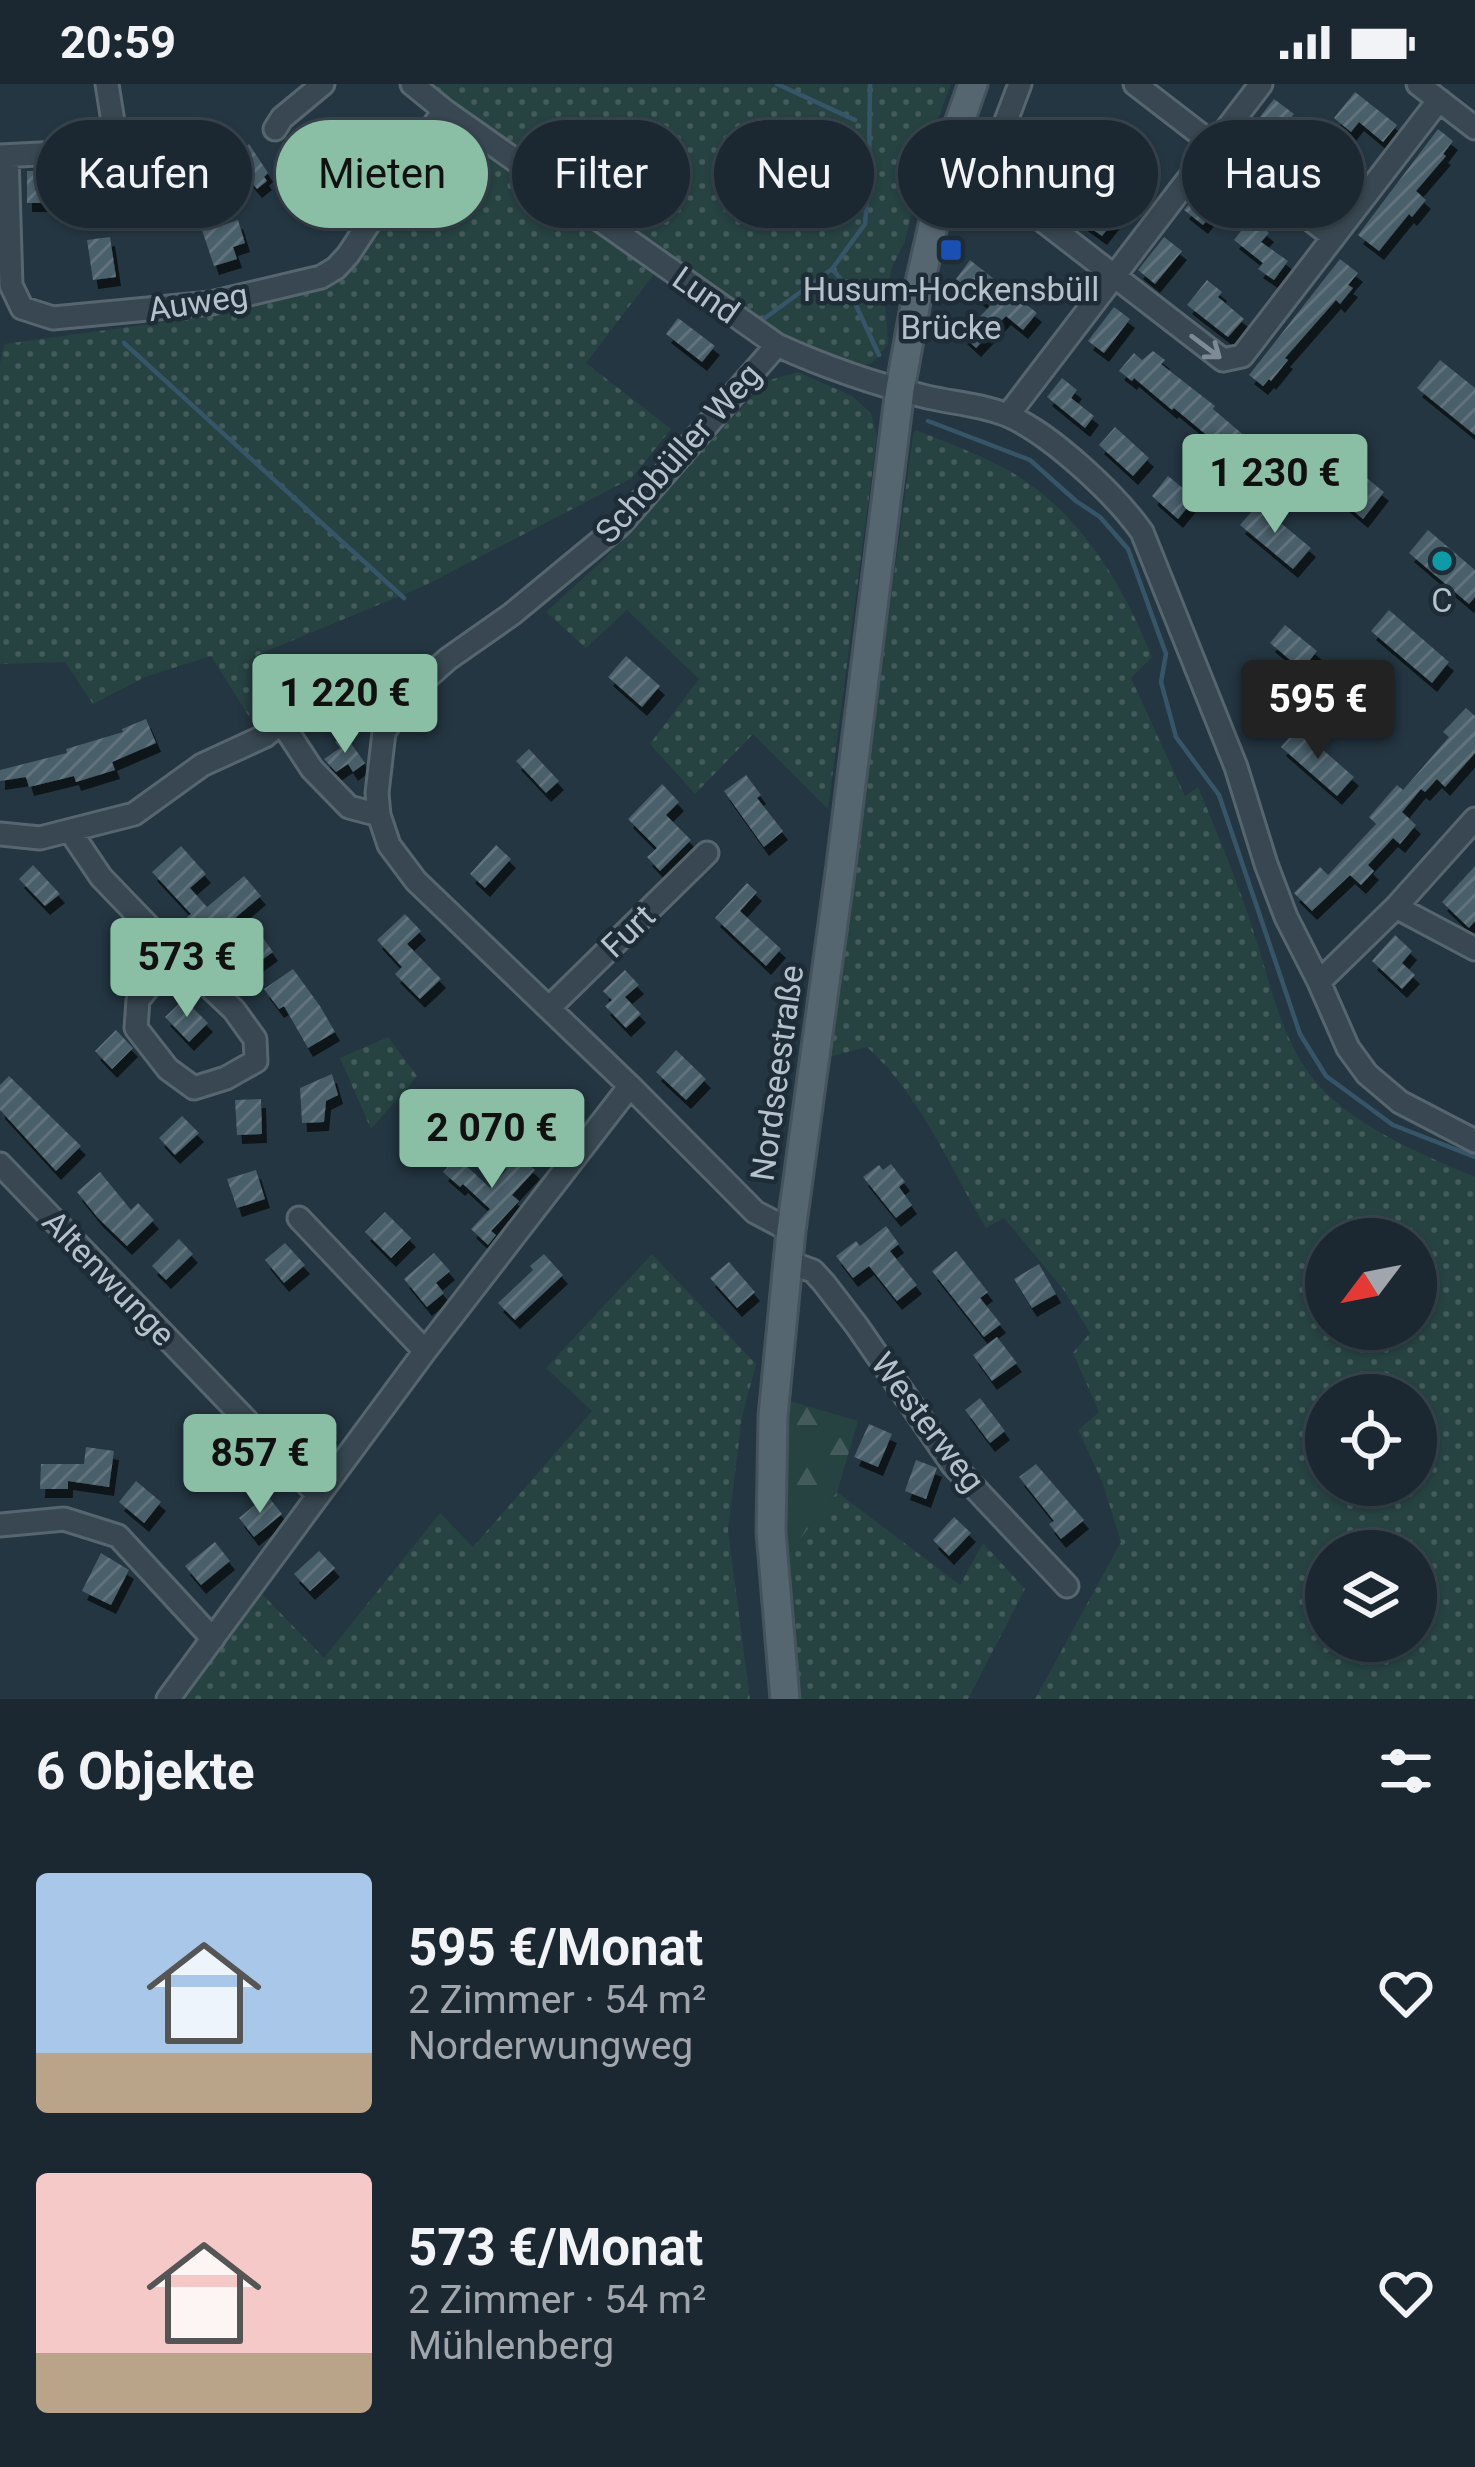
<!DOCTYPE html>
<html lang="de">
<meta charset="utf-8">
<style>
:root{--surface:#1b2832;--page:#28343e;--text:#f1f3f6;--muted:#a0a6ac;--line:#39444d;--accent:#8abfa5}
body{margin:0;font-family:Roboto,sans-serif;background:var(--page);color:var(--text);height:100vh;display:flex;flex-direction:column;font-size:45px;white-space:nowrap}
*{box-sizing:border-box;margin:0}
p{font-size:39px;color:var(--muted)}
.icon{flex:none;width:66px;height:66px;fill:none;stroke:currentColor;stroke-width:2;stroke-linecap:round;stroke-linejoin:round}
.map{position:relative;height:1615px;overflow:hidden}
.sheet{display:flex;flex-direction:column;background:var(--surface);flex:1}
.sheet>*{flex:none}
.hud{position:absolute;left:36px;top:36px;width:1404px;height:108px;display:flex;gap:24px}
.needle{width:78px;rotate:238deg}
.buttons{position:absolute;left:1305px;top:1134px;display:grid;gap:24px}
.buttons a{display:grid;place-items:center;width:132px;height:132px;border-radius:50%;background:var(--surface);box-shadow:0 3px 9px #0004,0 0 0 3px var(--line);font-size:60px}
.price{position:absolute;translate:-50% -102px;padding:0 27px;border-radius:12px;background:var(--accent);color:#111;font-size:39px;line-height:78px;filter:drop-shadow(0 3px 6px #0008)}
.price::after{content:'';position:absolute;left:50%;top:72px;width:36px;height:27px;margin-left:-18px;background:inherit;clip-path:polygon(0 0,100% 0,50% 100%)}
.price.active{background:#222;color:#fff}
ul{padding:0;list-style:none}
li{display:flex;align-items:center;gap:36px;height:300px;padding:0 36px}
li span{display:grid;place-items:center;flex:none;width:336px;height:240px;border-radius:12px;color:#555}
li>.icon{margin-inline-start:auto}
span .icon{width:144px;height:144px;fill:#fffc;stroke-width:1}
li b{font-size:51px}
h2{display:flex;justify-content:space-between;align-items:center;height:144px;padding:0 36px;font-size:51px}
.chip{padding:0 42px;border-radius:54px;background:var(--surface);box-shadow:0 3px 9px #0004,0 0 0 3px var(--line);font-size:42px;line-height:108px}
.chip.active{background:var(--accent);color:#111}
.status{display:flex;justify-content:space-between;align-items:center;height:84px;padding:0 60px;background:var(--surface);direction:ltr}
.status svg{height:33px;fill:currentColor}
.map>svg:first-child{display:block}
.green{fill:url(#green-dots);fill-rule:evenodd}
.forest{fill:url(#forest-firs)}
.lines{fill:none;stroke-linecap:round;stroke-linejoin:round}
.stream{stroke:#375569;stroke-width:4.5}
.building{fill:url(#building-hatch);filter:url(#shadow)}
.minor-casing{stroke:#56656e;stroke-width:27}
.major-casing{stroke:#45535d;stroke-width:33}
.minor{stroke:#384751;stroke-width:21}
.major{stroke:#566671;stroke-width:27}
.oneway{stroke:#7d8b94}
.transit-dot{fill:#1a4fb4;stroke:#1d2c36;stroke-width:4.5}
.culture-dot{fill:#0f9aa8;stroke:#1d2c36;stroke-width:4.5}
.labels{text-anchor:middle;dominant-baseline:central;stroke-width:9;stroke-linejoin:round;paint-order:stroke}
.poi-label{font-size:33px;fill:#b5c2cb;stroke:#1d2c36}
.street-label{font-size:33px;fill:#b5c2cb;stroke:#1d2c36}
</style>
<div class="status"><b>20:59</b><svg viewBox="0 0 49 12"><path d="M0 12V9h3v3zM5 12V6h3v6zM10 12V3h3v9zM15 12V0h3v12zM26 1h20v11H26zM47 4h2v5h-2z"/></svg></div>
<div class="map">
<svg width="1475" height="1615" viewBox="0 0 1475 1615">
<defs>
<pattern id="green-dots" width="8" height="8" patternUnits="userSpaceOnUse" patternTransform="scale(3)"><rect width="8" height="8" fill="#264241"/><path d="M2 2h.1M6 6h.1" fill="none" stroke="#435c5b" stroke-width="1.8" stroke-linecap="round"/></pattern>
<pattern id="forest-firs" width="22" height="20" patternUnits="userSpaceOnUse" patternTransform="scale(3)"><rect width="22" height="20" fill="#264241"/><path d="M5 1l3.5 6h-7zM16 11l3.5 6h-7z" fill="#435c5b"/></pattern>
<pattern id="building-hatch" width="6" height="6" patternUnits="userSpaceOnUse" patternTransform="scale(3)"><rect width="6" height="6" fill="#4a5e6a"/><path d="M-1 1l2-2M0 6l6-6M5 7l2-2" fill="none" stroke="#62737e"/></pattern>
<filter id="shadow"><feDropShadow dx="5" dy="9" stdDeviation="0" flood-color="#0009"/></filter>
</defs>
<rect width="100%" height="100%" fill="#243642"/>
<path class="green" d="M429 0H951L930 55 905 157 892 183 885 216 888 260 872 279 857 283 826 276 763 238 427 2Z
M449 38 657 186 586 279 671 345 632 394 424 502 257 571 277 630 255 642 211 572 145 593 93 620 65 578 0 580V280L4 260 223 230 325 203 358 178Z
M798 288 852 312 871 329 877 352 828 725 753 650 695 710 650 660 699 595 627 526 586 564 546 528 605 474 766 297Z
M916 346C948 359 981 371 1011 388 1081 429 1123 501 1152 573L1131 594 1185 712 1198 703C1218 751 1238 799 1254 849 1272 903 1282 965 1324 1007 1366 1048 1422 1070 1475 1093V1615H1035L1121 1458 1102 1397 1078 1346 1099 1328 1073 1269 1090 1249 1063 1205 1004 1134 986 1144C949 1082 921 1012 867 963L829 973 913 351ZM1326 1155H1416V1245H1326ZM1326 1311H1416V1401H1326ZM1326 1467H1416V1557H1326Z
M388 953 417 992 371 1045 340 974Z
M652 1170 756 1280 742 1333 728 1446 750 1615H178L260 1508 324 1574 440 1429 473 1463 592 1327 546 1284Z
M837 1408 960 1501 983 1459 1025 1505 968 1615H797L785 1474Z"/>
<path class="forest" d="M787 1316 858 1337 837 1408 785 1474 781 1389Z"/>
<g class="lines">
<path class="stream" d="M777 0 855 36
M832 185 847 202 879 271
M765 234 832 185 865 140 869 88 870 0
M124 259 404 514
M928 337 1030 376 1076 417 1100 433 1128 465 1166 570 1161 598 1176 653 1219 711 1300 950 1326 992 1393 1041 1475 1073"/>
</g>
<path class="building" d="M1355 8 1397 41 1383 58 1359 38 1351 48 1334 34Z
M1274 15 1294 30 1261 72 1241 57Z
M1438 45 1453 57 1443 70 1446 72 1416 107 1426 116 1412 133 1409 130 1379 167 1358 151Z
M1026 53 1067 86 1062 92 1102 122 1106 117 1120 129 1102 152 1059 121 1063 115 1022 82 1018 88 1006 78Z
M249 60 268 89 264 93 267 97 257 105 231 74Z
M1300 73 1329 95 1334 89 1346 99 1342 104 1345 106 1335 119 1312 100 1306 107 1285 91Z
M138 84 139 106 98 108 96 86Z
M27 87H51L50 119H27Z
M1209 94 1228 109 1203 141 1184 126Z
M212 133 215 144 238 136 245 159 233 163 237 175 214 182 199 137Z
M1251 134 1269 149 1261 158 1288 177 1274 196 1258 185 1263 179 1234 156Z
M110 153 116 193 93 196 87 156Z
M1164 153 1182 167 1155 200 1138 186Z
M1340 175 1358 189 1348 201 1353 204 1340 220 1336 216 1285 274 1288 276 1271 297 1269 295 1263 302 1249 291Z
M970 176 1037 229 1023 246 1006 232 976 264 962 251 990 222 956 195Z
M1207 196 1222 208 1218 213 1244 235 1228 253 1187 221Z
M1114 223 1130 235 1104 269 1088 257Z
M678 234 715 262 702 278 666 250Z
M1153 267 1165 276 1161 280 1215 322 1213 325 1253 359 1238 377 1174 324 1172 326 1134 294 1132 297 1119 287 1134 269 1142 276Z
M1440 276 1475 304V351L1417 304Z
M1062 294 1077 306 1071 314 1094 332 1085 344 1047 313Z
M1115 343 1149 374 1133 392 1099 361Z
M1323 359 1384 408 1363 435 1304 385Z
M1168 392 1195 414 1178 435 1152 412Z
M1258 420 1311 464 1293 485 1240 441Z
M1428 446 1475 486V513L1469 520 1409 469Z
M1389 526 1449 578 1432 599 1371 547Z
M1285 541 1317 567 1302 586 1270 559Z
M626 572 660 602 642 623 608 593Z
M329 581 339 611 308 621 299 591Z
M1466 624 1475 632V669L1445 703 1437 695 1425 708 1421 705 1402 728 1416 741 1400 760 1393 754 1368 781 1374 787 1361 801 1350 791 1312 827 1294 809 1320 783 1328 791 1376 740 1369 733 1397 701 1403 706 1449 653 1443 648Z
M146 635 156 659 112 678 115 686 76 698 74 692 29 703 26 693 0 697V686L67 669 66 665 123 648 122 645Z
M1298 644 1354 693 1337 712 1281 663Z
M345 651 365 679 353 688 348 680 336 688 324 675 340 664 335 658Z
M529 665 559 697 546 709 516 677Z
M746 691 761 711 757 714 783 747 764 763 724 707Z
M662 700 679 718 666 731 691 756 660 787 647 773 657 764 628 735Z
M496 761 511 775 485 804 470 790Z
M181 762 206 790 190 804 207 823 244 792 261 812 208 857 187 833 191 830 152 788Z
M33 781 60 810 45 822 19 795Z
M1475 782V837L1469 844 1442 818Z
M747 799 757 808 740 827 781 865 766 882 715 834Z
M405 830 421 847 407 860 441 895 420 915 395 890 402 883 377 856Z
M258 847 273 868 248 886 233 864Z
M1395 851 1412 867 1402 879 1415 891 1402 905 1372 877Z
M293 885 320 922 335 948 308 964 284 922 279 925 264 905Z
M625 886 639 901 625 913 641 930 626 944 605 922 612 916 603 907Z
M184 915 208 939 189 958 165 933Z
M116 946 133 964 112 985 95 967Z
M676 966 706 995 686 1016 656 988Z
M332 990 338 1011 326 1017 324 1038 302 1039 300 1004Z
M9 992 81 1062 56 1087 0 1026V1001Z
M261 1015 262 1050 237 1051 235 1016Z
M182 1032 199 1049 175 1071 159 1054Z
M515 1068 535 1086 512 1111 519 1117 491 1147 496 1151 488 1161 471 1145 490 1125 463 1100 460 1103 443 1088 457 1073 490 1104 507 1085 503 1081Z
M891 1080 905 1098 899 1103 912 1121 896 1134 863 1093 879 1081 883 1086Z
M256 1086 265 1115 237 1124 227 1095Z
M100 1088 131 1126 138 1119 154 1136 127 1162 98 1134 77 1108Z
M385 1128 411 1154 391 1174 365 1148Z
M886 1142 899 1160 890 1167 917 1201 897 1217 869 1182 853 1194 836 1172 856 1157 860 1162Z
M179 1155 193 1170 166 1196 152 1182Z
M285 1159 305 1181 284 1199 265 1176Z
M956 1167 988 1208 980 1214 1001 1240 984 1253 932 1187Z
M434 1169 450 1187 436 1199 444 1209 427 1223 404 1195Z
M544 1170 563 1191 515 1236 498 1219 533 1186 530 1182Z
M729 1178 755 1208 737 1224 710 1194Z
M1039 1180 1056 1210 1032 1224 1014 1195Z
M997 1253 1017 1279 992 1297 973 1271Z
M980 1314 1005 1347 990 1359 965 1326Z
M314 1330 333 1350 311 1369 293 1349Z
M869 1340 892 1350 878 1383 854 1373Z
M86 1363 114 1367 109 1403 68 1397V1405H40L41 1380H84Z
M916 1376 937 1384 926 1415 905 1407Z
M1036 1380 1084 1436 1061 1455 1049 1440 1054 1437 1019 1393Z
M136 1397 161 1418 144 1439 119 1418Z
M267 1411 282 1430 254 1453 239 1434Z
M954 1433 971 1449 949 1472 933 1456Z
M215 1458 230 1477 201 1501 185 1482Z
M319 1467 335 1484 310 1507 294 1490Z
M101 1469 129 1486 111 1521 82 1507Z"/>
<g class="lines">
<g class="minor-casing">
<path id="minor" d="M412 0 444 26 777 261C825 283 874 300 927 313 953 319 984 321 1009 332 1052 351 1115 410 1142 448L1236 683 1266 780 1286 833 1319 898 1348 964 1367 990 1400 1018 1475 1057
M1020 0 988 84 989 95 1223 276 1242 272 1439 16
M1135 0 1332 152
M1418 0 1475 44
M275 45 282 34 323 0
M0 72 98 67 117 63 107 0
M7 72 11 201 22 224 53 234 211 219 321 193 336 184 348 171 444 26
M777 261 621 440 512 530 448 575 413 606 384 648 377 709 379 731 389 761 416 797 630 1002 755 1128 791 1147
M1008 331 1261 0
M70 747 101 793 175 870 234 926 255 955 256 977 226 994 194 1004 168 985 136 944 138 916 175 870
M0 750 40 754 134 730 202 681 265 652 281 638 312 685 349 723 379 731
M1396 823 1475 865
M1319 898 1396 823 1475 735
M549 924 707 769
M0 1080 318 1411
M299 1134 425 1267
M788 1178 813 1187 824 1199 857 1242 953 1381 1067 1502
M0 1441 64 1435 118 1452 213 1555
M168 1615 425 1267 630 1002"/>
</g>
<g class="major-casing">
<path id="major" d="M785 1615 771 1448 773 1332 791 1147 841 781 900 305 918 207 952 59 973 0"/>
</g>
<use href="#minor" class="minor"/>
<use href="#major" class="major"/>
</g>
<defs><path id="oneway-shaft" d="M-6 0H5M1.5-3L5.5 0L1.5 3" fill="none" stroke-width="1.6" stroke-linecap="round" stroke-linejoin="round" transform="scale(3)"/></defs>
<use class="oneway" href="#oneway-shaft" transform="translate(1206 263) rotate(37)"/>
<rect class="transit-dot" x="939" y="154" width="24" height="24" rx="6"/>
<circle class="culture-dot" cx="1442" cy="477" r="12"/>
<g class="labels">
<g class="poi-label">
<text x="951" y="205">Husum-Hockensbüll<tspan x="951" dy="38">Brücke</tspan></text>
<text x="1442" y="516">C</text>
</g>
<g class="street-label">
<text transform="translate(706 211) rotate(35)">Lund</text>
<text transform="translate(198 218) rotate(-9)">Auweg</text>
<text transform="translate(678 369) rotate(-48)">Schobüller Weg</text>
<text transform="translate(628 847) rotate(-44)">Furt</text>
<text transform="translate(777 989) rotate(-82)">Nordseestraße</text>
<text transform="translate(109 1194) rotate(46)">Altenwunge</text>
<text transform="translate(928 1338) rotate(53)">Westerweg</text>
</g>
</g>
</svg>
<div class="buttons">
<a><svg class="needle" viewBox="-14 -14 28 28"><path d="M0-13l5 13h-10z" fill="#e53935"/><path d="M0 13l5-13h-10z" fill="#a0a6ac"/></svg></a>
<a><svg class="icon" aria-label="locate" viewBox="0 0 24 24"><circle cx="12" cy="12" r="6"/><path d="M12 2v4M12 18v4M2 12h4M18 12h4"/></svg></a>
<a><svg class="icon" aria-label="layers" viewBox="0 0 24 24"><path d="M12 4l9 5-9 5-9-5zM3 14l9 5 9-5"/></svg></a>
</div>
<b class="price" style="left:1275px;top:452px">1 230 €</b>
<b class="price" style="left:345px;top:672px">1 220 €</b>
<b class="price active" style="left:1318px;top:678px">595 €</b>
<b class="price" style="left:187px;top:936px">573 €</b>
<b class="price" style="left:492px;top:1107px">2 070 €</b>
<b class="price" style="left:260px;top:1432px">857 €</b>
<div class="hud">
<a class="chip">Kaufen</a>
<a class="chip active">Mieten</a>
<a class="chip">Filter</a>
<a class="chip">Neu</a>
<a class="chip">Wohnung</a>
<a class="chip">Haus</a>
</div>
</div>
<section class="sheet">
<h2>6 Objekte<svg class="icon" aria-label="filters" viewBox="0 0 24 24"><path d="M4 7h16M4 17h16"/><circle cx="9" cy="7" r="2"/><circle cx="15" cy="17" r="2"/></svg></h2>
<ul>
<li><span style="background:linear-gradient(#a9c7e8 75%,#b9a48a 0)"><svg class="icon" aria-label="home" viewBox="0 0 24 24"><path d="M3 11l9-7 9 7M6 9v11h12V9"/></svg></span><div><b>595 €/Monat</b><p>2 Zimmer · 54 m²</p><p>Norderwungweg</p></div><svg class="icon" aria-label="heart" viewBox="0 0 24 24"><path d="M12 20l-8-8c-3-5 5-10 8-4 3-6 11-1 8 4z"/></svg></li>
<li><span style="background:linear-gradient(#f6c9c9 75%,#b9a48a 0)"><svg class="icon" aria-label="home" viewBox="0 0 24 24"><path d="M3 11l9-7 9 7M6 9v11h12V9"/></svg></span><div><b>573 €/Monat</b><p>2 Zimmer · 54 m²</p><p>Mühlenberg</p></div><svg class="icon" aria-label="heart" viewBox="0 0 24 24"><path d="M12 20l-8-8c-3-5 5-10 8-4 3-6 11-1 8 4z"/></svg></li>
</ul>
</section>
